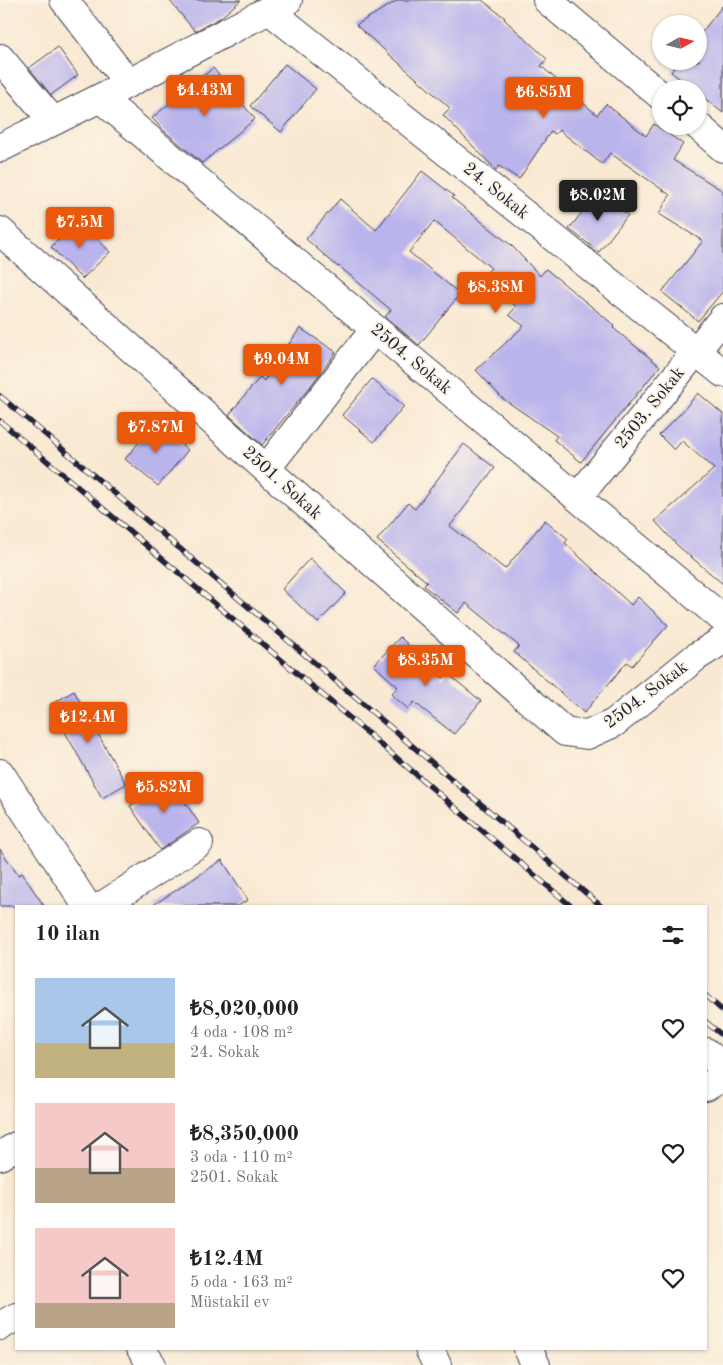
<!DOCTYPE html>
<html lang="tr">
<meta charset="utf-8">
<style>
:root{--surface:#fff;--page:#f6f6f6;--text:#202124;--muted:#757577;--accent:#ea580c}
body{margin:0;font-family:"Old Standard TT",serif;background:var(--page);color:var(--text);height:100vh;display:flex;flex-direction:column;font-size:19px;white-space:nowrap}
*{box-sizing:border-box;margin:0}
p{font-size:16px;color:var(--muted)}
.icon{flex:none;width:28px;height:28px;fill:none;stroke:currentColor;stroke-width:2;stroke-linecap:round;stroke-linejoin:round}
.map{position:relative;flex:1;overflow:hidden}
.side{position:absolute;left:15px;top:905px;width:692px;height:445px;display:flex;flex-direction:column;background:var(--surface);border-radius:0px;box-shadow:0 1px 4px #0004}
.side>*{flex:none}
.needle{width:32px;rotate:82deg}
.fabs{position:absolute;left:652px;top:15px;display:grid;gap:10px}
.fabs a{display:grid;place-items:center;width:55px;height:55px;border-radius:50%;background:var(--surface);box-shadow:0 1px 4px #0004;font-size:25px}
.price{position:absolute;translate:-50% -42px;padding:0 11px;border-radius:5px;background:var(--accent);color:#fff;font-size:16px;line-height:32px;filter:drop-shadow(0 1px 2px #0008)}
.price::after{content:'';position:absolute;left:50%;top:30px;width:15px;height:11px;margin-left:-8px;background:inherit;clip-path:polygon(0 0,100% 0,50% 100%)}
.price.active{background:#222;color:#fff}
ul{padding:0;list-style:none}
li{display:flex;align-items:center;gap:15px;height:125px;padding:0 20px}
li span{display:grid;place-items:center;flex:none;width:140px;height:100px;border-radius:0px;color:#555}
li>.icon{margin-inline-start:auto}
span .icon{width:60px;height:60px;fill:#fffc;stroke-width:1}
li b{font-size:21px}
h2{display:flex;justify-content:space-between;align-items:center;height:60px;padding:0 20px;font-size:21px}
.map>svg:first-child{display:block}
.building{fill:#bab4ec}
.lines{fill:none;stroke-linecap:round;stroke-linejoin:round}
.minor-casing{stroke:#424052;stroke-width:30}
.minor{stroke:#fff;stroke-width:28}
.rail-casing{stroke:#22223b;stroke-width:5.5}
.rail{stroke:#fcf5e5;stroke-width:4;stroke-dasharray:11;stroke-linecap:butt}
.labels{text-anchor:middle;dominant-baseline:central;stroke-width:4;stroke-linejoin:round;paint-order:stroke}
.street-label{font-size:18px;fill:#22223b;stroke:#fcf5e5}
</style>
<div class="map">
<svg width="723" height="1365" viewBox="0 0 723 1365">
<rect width="100%" height="100%" fill="#fcf5e5"/>
<filter id="ink" filterUnits="userSpaceOnUse"><feTurbulence type="fractalNoise" baseFrequency=".02" numOctaves="2"/><feDisplacementMap in="SourceGraphic" scale="10" xChannelSelector="R" yChannelSelector="G"/><feConvolveMatrix kernelMatrix="1 2 1 2 8 2 1 2 1" color-interpolation-filters="sRGB"/></filter>
<filter id="wash" filterUnits="userSpaceOnUse"><feTurbulence type="fractalNoise" baseFrequency=".0096" numOctaves="4" result="noise"/><feDisplacementMap in="SourceGraphic" scale="20" xChannelSelector="R" yChannelSelector="G"/><feGaussianBlur stdDeviation="1.12" result="paint"/><feColorMatrix in="noise" values="0 0 0 0 0 0 0 0 0 0 0 0 0 0 0 0 0 1.4 0 .05"/><feComposite in="paint" operator="in"/></filter>
<g filter="url(#wash)">
<rect width="100%" height="100%" fill="#f9e9d3"/>
<g id="blocks">
<path class="building" d="M169 0H241L220 18 195 31Z
M398 0H482L505 18 504 19 547 59 541 66 597 115 606 104 646 136 654 124 683 144 673 160 723 191V291L698 321 662 292 703 241 659 214 670 195 610 153 602 164 559 130 555 134 551 131 519 179 499 166 496 170 443 115 450 108 356 25Z
M723 5V113L699 94V89H693L671 72 679 61H699V36Z
M58 47 78 75 51 95 29 68Z
M285 64 316 89 281 132 250 106Z
M213 68 255 119 202 163 162 129 152 118Z
M422 171 454 196 452 198 512 246 540 276 546 269 615 326 613 328 660 366 581 462 554 440 557 436 502 398 476 370 524 326 509 315 516 307 485 274 491 268 434 221 409 252 460 294 419 345 385 317 391 310 339 266 338 267 306 239 340 199 376 230Z
M598 192 628 215 599 252 569 229Z
M79 219 110 252 82 279 51 247Z
M300 328 336 352 310 387 262 445 229 415 260 377 264 381Z
M372 379 404 406 374 442 342 415Z
M698 393 723 414V584L677 545 655 521 714 469 682 441 674 450 659 435 681 413Z
M155 423 188 450 158 486 125 459Z
M464 444 495 468 450 526 505 569 545 520 568 539 565 543 631 605 638 597 668 625 632 666 627 662 584 713 514 652 519 646 466 603 458 613 424 586 427 582 377 540 408 503 415 509Z
M310 558 346 593 318 623 282 589Z
M400 637 443 678 447 673 481 701 454 734 414 702 408 709 391 694 398 687 374 665Z
M74 691 126 784 102 798 50 705Z
M169 779 199 823 160 850 130 806Z
M0 849 18 875 22 873 44 906H0Z
M222 860 248 900 238 906H152Z"/>
</g>
</g>
<g filter="url(#ink)">
<use href="#blocks" fill-opacity="0" stroke="#424052" stroke-width="1"/>
<g class="lines">
<g class="minor-casing">
<path id="minor" d="M64 0 128 83
M547 0 661 96
M269 10 723 373
M0 58 53 121
M100 98 375 329 723 619
M698 126 723 148
M0 148 100 98 288 0
M0 231 266 469 565 732 587 735 614 723 696 657 723 640
M266 469 375 329
M578 497 723 318
M0 773 87 906
M102 906 199 843
M706 1052 723 1067
M706 1087 723 1077
M0 1156 16 1146
M0 1326 16 1317
M141 1349 152 1365
M429 1349 437 1365
M528 1349 536 1365"/>
</g>
<use href="#minor" class="minor"/>
<g class="rail-casing">
<path id="rail" d="M0 396 601 906
M0 421 571 906
M706 996 723 1011
M706 1022 723 1036"/>
</g>
<use href="#rail" class="rail"/>
</g>
</g>
<g class="labels">
<g class="street-label">
<text transform="translate(496 191) rotate(39)">24. Sokak</text>
<text transform="translate(411 359) rotate(40)">2504. Sokak</text>
<text transform="translate(650 408) rotate(-51)">2503. Sokak</text>
<text transform="translate(282 483) rotate(42)">2501. Sokak</text>
<text transform="translate(646 695) rotate(-37)">2504. Sokak</text>
</g>
</g>
</svg>
<div class="fabs">
<a><svg class="needle" viewBox="-14 -14 28 28"><path d="M0-13l5 13h-10z" fill="#e53935"/><path d="M0 13l5-13h-10z" fill="#757577"/></svg></a>
<a><svg class="icon" aria-label="locate" viewBox="0 0 24 24"><circle cx="12" cy="12" r="6"/><path d="M12 2v4M12 18v4M2 12h4M18 12h4"/></svg></a>
</div>
<b class="price" style="left:205px;top:117px">₺4.43M</b>
<b class="price" style="left:544px;top:119px">₺6.85M</b>
<b class="price active" style="left:598px;top:222px">₺8.02M</b>
<b class="price" style="left:80px;top:249px">₺7.5M</b>
<b class="price" style="left:496px;top:314px">₺8.38M</b>
<b class="price" style="left:282px;top:386px">₺9.04M</b>
<b class="price" style="left:156px;top:454px">₺7.87M</b>
<b class="price" style="left:426px;top:687px">₺8.35M</b>
<b class="price" style="left:88px;top:744px">₺12.4M</b>
<b class="price" style="left:164px;top:814px">₺5.82M</b>
<section class="side">
<h2>10 ilan<svg class="icon" aria-label="filters" viewBox="0 0 24 24"><path d="M4 7h16M4 17h16"/><circle cx="9" cy="7" r="2"/><circle cx="15" cy="17" r="2"/></svg></h2>
<ul>
<li><span style="background:linear-gradient(#a9c7e8 65%,#c2b280 0)"><svg class="icon" aria-label="home" viewBox="0 0 24 24"><path d="M3 11l9-7 9 7M6 9v11h12V9"/></svg></span><div><b>₺8,020,000</b><p>4 oda · 108 m²</p><p>24. Sokak</p></div><svg class="icon" aria-label="heart" viewBox="0 0 24 24"><path d="M12 20l-8-8c-3-5 5-10 8-4 3-6 11-1 8 4z"/></svg></li>
<li><span style="background:linear-gradient(#f6c9c9 65%,#b9a48a 0)"><svg class="icon" aria-label="home" viewBox="0 0 24 24"><path d="M3 11l9-7 9 7M6 9v11h12V9"/></svg></span><div><b>₺8,350,000</b><p>3 oda · 110 m²</p><p>2501. Sokak</p></div><svg class="icon" aria-label="heart" viewBox="0 0 24 24"><path d="M12 20l-8-8c-3-5 5-10 8-4 3-6 11-1 8 4z"/></svg></li>
<li><span style="background:linear-gradient(#f6c9c9 75%,#b9a48a 0)"><svg class="icon" aria-label="home" viewBox="0 0 24 24"><path d="M3 11l9-7 9 7M6 9v11h12V9"/></svg></span><div><b>₺12.4M</b><p>5 oda · 163 m²</p><p>Müstakil ev</p></div><svg class="icon" aria-label="heart" viewBox="0 0 24 24"><path d="M12 20l-8-8c-3-5 5-10 8-4 3-6 11-1 8 4z"/></svg></li>
</ul>
</section>
</div>
